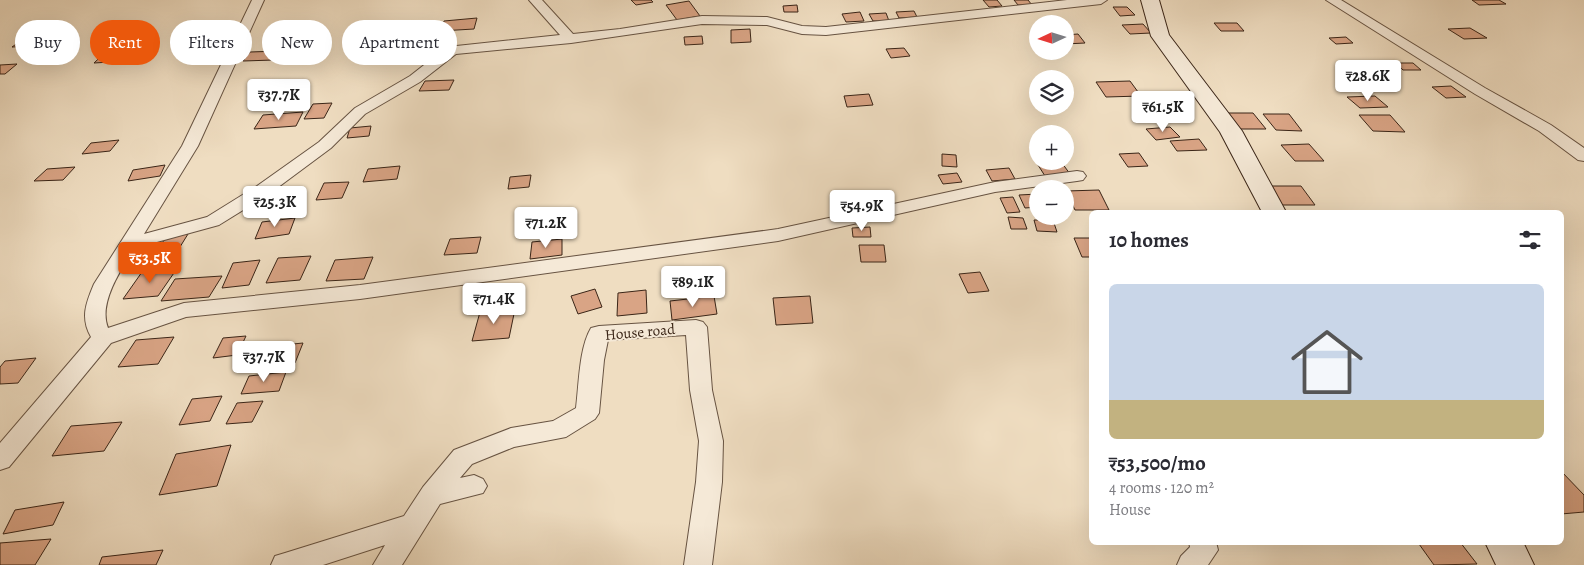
<!DOCTYPE html>
<meta charset="utf-8">
<style>
:root{--surface:#fff;--page:#f7f7f7;--text:#2b2b33;--muted:#7c7c81;--line:#e1e1e2;--accent:#ea580c}
body{margin:0;font-family:Alegreya,serif;background:var(--page);color:var(--text);height:100vh;display:flex;flex-direction:column;font-size:19px;white-space:nowrap}
*{box-sizing:border-box;margin:0}
p{font-size:16px;color:var(--muted)}
.icon{flex:none;width:28px;height:28px;fill:none;stroke:currentColor;stroke-width:2;stroke-linecap:round;stroke-linejoin:round}
.map{position:relative;flex:1;overflow:hidden}
.details{position:absolute;left:1089px;top:210px;width:475px;height:335px;display:flex;flex-direction:column;background:var(--surface);border-radius:8px;box-shadow:0 5px 20px #0002}
.details>*{flex:none}
.banner{position:absolute;left:15px;top:20px;width:475px;height:45px;display:flex;gap:10px}
.needle{width:32px;rotate:266deg}
.tools{position:absolute;left:1029px;top:15px;display:grid;gap:10px}
.tools a{display:grid;place-items:center;width:45px;height:45px;border-radius:50%;background:var(--surface);box-shadow:0 5px 20px #0002;font-size:25px}
.price{position:absolute;translate:-50% -42px;padding:0 11px;border-radius:5px;background:#fff;color:#222;font-size:16px;line-height:32px;filter:drop-shadow(0 1px 2px #0008)}
.price::after{content:'';position:absolute;left:50%;top:30px;width:15px;height:11px;margin-left:-8px;background:inherit;clip-path:polygon(0 0,100% 0,50% 100%)}
.price.active{background:var(--accent);color:#fff}
ul{padding:0;list-style:none}
li{display:grid;align-content:center;gap:10px;height:265px;padding:0 20px}
li+li{border-top:1px solid var(--line)}
li span{display:grid;place-items:center;height:155px;border-radius:8px;color:#555}
li>.icon{margin-inline-start:auto}
span .icon{width:90px;height:90px;fill:#fffc;stroke-width:1}
li b{font-size:21px}
h2{display:flex;justify-content:space-between;align-items:center;height:60px;padding:0 20px;font-size:21px}
.pill{padding:0 18px;border-radius:22px;background:var(--surface);box-shadow:0 5px 20px #0002;font-size:18px;line-height:45px}
.pill.active{background:var(--accent);color:#fff}
.map>svg:first-child{display:block}
.building{fill:#d9a485;stroke:#3a2517}
.lines{fill:none;stroke-linecap:round;stroke-linejoin:round}
.street-casing{stroke:#675342;stroke-width:2}
.secondary-casing{stroke:#3a2517;stroke-width:2}
.street{fill:#f5e9d7;fill-rule:evenodd}
.secondary{fill:#f5e9d7;fill-rule:evenodd}
.labels{text-anchor:middle;dominant-baseline:central;stroke-width:4;stroke-linejoin:round;paint-order:stroke}
.street-label{font-size:15px;fill:#3a2517;stroke:#f5e9d7}
</style>
<div class="map">
<svg width="1584" height="565" viewBox="0 0 1584 565">
<rect width="100%" height="100%" fill="#efddc1"/>
<filter id="stains"><feTurbulence type="fractalNoise" baseFrequency=".004" numOctaves="4"/><feColorMatrix values="0 0 0 0 .2 0 0 0 0 .09 0 0 0 0 .02 0 0 0 .5 -.17"/></filter>
<radialGradient id="worn" r=".72"><stop offset=".6" stop-color="#630" stop-opacity="0"/><stop offset="1" stop-color="#630" stop-opacity=".3"/></radialGradient>
<path class="building" d="M631 0H651L653 2 636 5Z
M983 0H997L1002 6 989 7Z
M1014 0H1028L1032 5H1018Z
M1472 0H1499L1506 4 1479 5Z
M689 1 700 16 677 20 666 5Z
M797 5 798 12H784L783 6Z
M1113 7H1127L1135 15 1120 16Z
M914 11 917 17 899 18 896 12Z
M860 12 864 21 846 22 842 14Z
M886 13 889 21H873L869 14Z
M477 18 474 29 440 31 444 21Z
M1214 23H1237L1244 31H1221Z
M1143 24 1151 33 1130 34 1122 25Z
M65 26 53 36 25 37 36 28Z
M278 27H290L283 37 270 38Z
M1470 28 1487 38 1464 39 1448 29Z
M750 29 751 42 731 43V30Z
M310 34 306 41 282 42 287 35Z
M1078 34 1085 43 1065 44V35Z
M702 36 703 44 685 45 684 37Z
M1346 37 1353 43 1336 44 1329 38Z
M46 39 36 46 12 47 22 40Z
M146 42 127 61 94 63 114 44Z
M904 48 910 56 891 58 886 49Z
M280 51 274 60 243 61 250 52Z
M1396 63H1413L1421 70H1403Z
M17 64 5 74H0V65Z
M454 80 449 90 419 91 425 81Z
M1130 81 1141 96 1106 97 1096 82Z
M1451 86 1466 97 1446 98 1432 87Z
M869 94 873 105 847 107 844 96Z
M1375 96 1388 107 1360 108 1347 97Z
M332 103 324 118 304 119 313 104Z
M303 112 296 126 254 129 263 115Z
M1226 113H1253L1266 129H1238Z
M1263 114H1289L1302 131 1276 130Z
M1359 115H1390L1405 132 1373 131Z
M371 126 369 136 347 138 350 128Z
M1170 127 1180 137 1156 140 1146 129Z
M1199 139 1207 150 1177 151 1170 141Z
M119 140 110 151 82 154 91 143Z
M1309 144 1324 161H1295L1281 145Z
M1139 153 1148 166 1128 167 1119 154Z
M942 154 956 155 957 167 942 166Z
M1062 163 1070 174 1045 176 1038 165Z
M165 165 160 176 128 181 133 170Z
M400 166 397 179 363 182 368 169Z
M75 167 63 180 34 181 47 169Z
M1009 168 1015 179 992 181 986 170Z
M957 173 962 182 943 184 938 175Z
M531 175 529 187 508 189 510 177Z
M349 182 342 198 316 200 324 183Z
M1264 186H1301L1315 205H1277Z
M299 190 290 207 260 210 269 192Z
M1099 190 1109 210H1075L1066 191Z
M1038 194V207L1025 208 1019 195Z
M1013 197 1020 212 1007 213 1000 198Z
M1008 217 1023 218 1027 229H1011Z
M295 218 289 234 255 239 262 222Z
M1034 220H1053L1057 232 1037 231Z
M870 227 871 237H853L852 228Z
M188 234 175 255 152 257 167 236Z
M481 237 477 253 444 255 450 239Z
M1074 238H1091V257H1082Z
M562 239V255L530 259 532 242Z
M859 245H884L886 262H861Z
M311 256 300 280 266 283 278 258Z
M373 257 364 279 326 281 335 260Z
M260 260 249 285 222 288 233 263Z
M176 270 158 296 123 299 142 272Z
M980 272 989 291 968 293 959 274Z
M222 276 209 297 161 301 175 279Z
M595 289 602 307 578 314 571 296Z
M646 290 647 313 617 316 618 293Z
M714 296 717 314 672 320 670 301Z
M810 296 813 323 776 325 773 298Z
M515 309 509 338 472 341 480 312Z
M246 336 237 355 213 358 223 338Z
M174 337 158 364 118 367 136 340Z
M303 343 295 363 255 368 263 347Z
M36 358 18 383 0 384V367L5 361Z
M286 372 279 391 241 394 249 376Z
M222 396 210 421 179 425 192 399Z
M263 401 252 422 226 424 237 403Z
M122 422 104 451 52 456 71 426Z
M231 445 217 486 159 495 176 454Z
M1561 471 1584 495V512L1561 514Z
M64 502 53 525 3 534 15 510Z
M51 539 35 565H0V543Z
M1432 542H1460L1477 564 1434 565 1419 544Z
M163 550 156 565H99L102 557Z"/>
<g class="lines">
<g class="street-casing">
<path id="street" d="M252 0H264L198 146 144 234 207 217 257 186 319 142 355 108 410 76 447 47 560 35 529 0H542L573 34 620 29 702 16 767 17 802 26 826 27 1067 0H1107L1101 4 826 35 802 34 767 25 702 24 571 43 456 54 420 82 365 114 331 148 269 194 219 225 135 248C121 269 98 303 108 328L184 303 360 285 778 229 995 182 1077 171 1083 172 1086 176 1083 180 1077 181 995 192 778 241 360 299 186 317 111 343 9 467 0 470V443L91 337C80 318 86 303 94 284L182 146Z
M1326 0H1341L1485 88 1551 125 1584 148V161L1578 160 1539 131 1475 94Z
M696 320 703 322 707 327 712 390 723 441 722 482 712 565H684L696 482 699 441 690 390 686 335 608 340 604 360 599 413 595 419 566 437 514 447 472 464 460 478 474 475 483 479 487 486 483 493 440 504 402 565H373L385 545 323 565H271L275 556 285 553 404 516 423 487 454 450 511 428 553 421 576 408C579 385 579 348 591 328L599 326Z
M1189 542H1216L1218 550 1208 565H1177L1181 556 1190 547Z"/>
</g>
<g class="secondary-casing">
<path id="secondary" d="M1141 0H1159L1169 35 1242 131 1286 212H1262L1220 132 1151 36Z
M1485 542H1523L1534 565H1496Z"/>
</g>
<use href="#street" class="street"/>
<use href="#secondary" class="secondary"/>
</g>
<g class="labels">
<g class="street-label">
<text transform="translate(640 332) rotate(-5)">House road</text>
</g>
</g>
<rect width="100%" height="100%" filter="url(#stains)"/>
<rect width="100%" height="100%" fill="url(#worn)"/>
</svg>
<div class="tools">
<a><svg class="needle" viewBox="-14 -14 28 28"><path d="M0-13l5 13h-10z" fill="#e53935"/><path d="M0 13l5-13h-10z" fill="#7c7c81"/></svg></a>
<a><svg class="icon" aria-label="layers" viewBox="0 0 24 24"><path d="M12 4l9 5-9 5-9-5zM3 14l9 5 9-5"/></svg></a>
<a>+</a>
<a>−</a>
</div>
<b class="price" style="left:1368px;top:102px">₹28.6K</b>
<b class="price" style="left:279px;top:121px">₹37.7K</b>
<b class="price" style="left:1163px;top:133px">₹61.5K</b>
<b class="price" style="left:275px;top:228px">₹25.3K</b>
<b class="price" style="left:862px;top:232px">₹54.9K</b>
<b class="price" style="left:546px;top:249px">₹71.2K</b>
<b class="price active" style="left:150px;top:284px">₹53.5K</b>
<b class="price" style="left:693px;top:308px">₹89.1K</b>
<b class="price" style="left:494px;top:325px">₹71.4K</b>
<b class="price" style="left:264px;top:383px">₹37.7K</b>
<div class="banner">
<a class="pill">Buy</a>
<a class="pill active">Rent</a>
<a class="pill">Filters</a>
<a class="pill">New</a>
<a class="pill">Apartment</a>
</div>
<section class="details">
<h2>10 homes<svg class="icon" aria-label="filters" viewBox="0 0 24 24"><path d="M4 7h16M4 17h16"/><circle cx="9" cy="7" r="2"/><circle cx="15" cy="17" r="2"/></svg></h2>
<ul>
<li><span style="background:linear-gradient(#c9d6e8 75%,#c2b280 0)"><svg class="icon" aria-label="home" viewBox="0 0 24 24"><path d="M3 11l9-7 9 7M6 9v11h12V9"/></svg></span><div><b>₹53,500/mo</b><p>4 rooms · 120 m²</p><p>House</p></div></li>
</ul>
</section>
</div>
